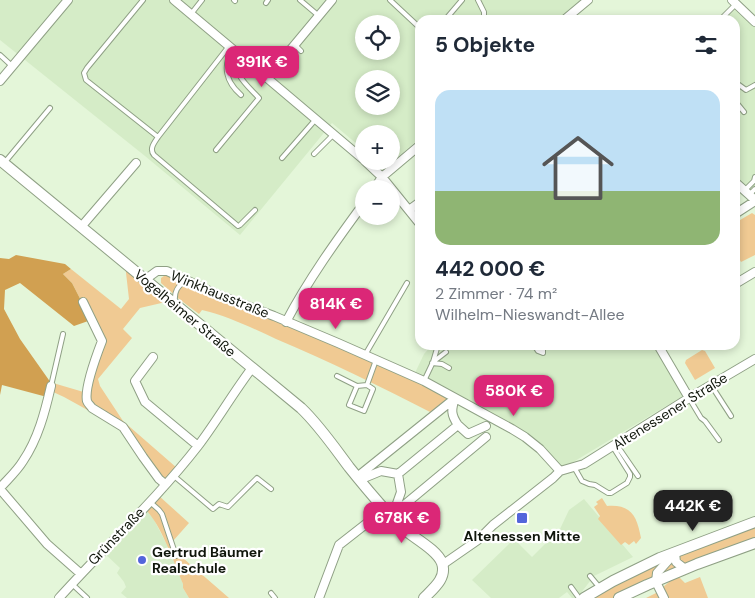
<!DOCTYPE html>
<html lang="de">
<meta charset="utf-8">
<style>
:root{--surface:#fff;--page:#f6f6f7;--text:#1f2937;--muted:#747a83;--line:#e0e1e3;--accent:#db2777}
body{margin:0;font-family:"DM Sans",sans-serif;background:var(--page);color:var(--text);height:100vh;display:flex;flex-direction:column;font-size:19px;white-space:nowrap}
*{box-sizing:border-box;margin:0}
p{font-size:16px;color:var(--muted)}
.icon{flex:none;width:28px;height:28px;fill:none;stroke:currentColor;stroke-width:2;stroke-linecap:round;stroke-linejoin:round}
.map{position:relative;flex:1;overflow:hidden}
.details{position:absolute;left:415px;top:15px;width:325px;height:335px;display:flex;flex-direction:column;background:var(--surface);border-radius:15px;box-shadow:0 2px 8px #0003}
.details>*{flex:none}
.tools{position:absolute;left:355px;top:15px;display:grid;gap:10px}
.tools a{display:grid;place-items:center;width:45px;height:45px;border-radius:50%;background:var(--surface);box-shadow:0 2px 8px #0003;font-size:25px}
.price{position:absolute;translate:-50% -42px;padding:0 11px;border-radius:10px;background:var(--accent);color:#fff;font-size:16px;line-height:32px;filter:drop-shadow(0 1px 2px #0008)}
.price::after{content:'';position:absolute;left:50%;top:30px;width:15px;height:11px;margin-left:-8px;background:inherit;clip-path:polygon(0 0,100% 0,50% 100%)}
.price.current{background:#222;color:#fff}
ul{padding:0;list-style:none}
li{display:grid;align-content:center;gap:10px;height:265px;padding:0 20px}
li+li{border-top:1px solid var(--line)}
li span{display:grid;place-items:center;height:155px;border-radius:15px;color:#555}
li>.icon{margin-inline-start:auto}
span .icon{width:90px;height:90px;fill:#fffc;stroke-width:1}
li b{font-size:21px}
h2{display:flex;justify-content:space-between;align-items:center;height:60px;padding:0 20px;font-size:21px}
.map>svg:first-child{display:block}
.built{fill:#d5ecc7;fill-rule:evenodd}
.green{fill:#f0ca93}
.forest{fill:#d1a051}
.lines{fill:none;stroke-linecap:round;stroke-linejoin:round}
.lane-casing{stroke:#8fa085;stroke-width:6}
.street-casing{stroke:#8fa085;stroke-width:10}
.secondary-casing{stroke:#8fa085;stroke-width:12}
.lane{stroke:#fff;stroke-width:4}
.street{stroke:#fff;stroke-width:8}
.secondary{stroke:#fff;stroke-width:10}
.poi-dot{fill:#5365db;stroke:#fff;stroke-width:2}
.labels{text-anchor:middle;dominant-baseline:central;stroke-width:4.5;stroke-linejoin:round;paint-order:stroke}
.street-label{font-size:14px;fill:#10160c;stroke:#fff}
.poi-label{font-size:14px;font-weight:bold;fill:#10160c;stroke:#fff}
</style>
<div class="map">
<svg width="755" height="598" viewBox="0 0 755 598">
<rect width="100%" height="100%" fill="#e4f6d9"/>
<path class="built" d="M0 0H584L560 20H420V138L385 168 377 161H391V134H364V150L332 123 240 235 145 156 0 40ZM364 24H391V51H364ZM364 79H391V106H364Z
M734 6 755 26V196L735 177V20H722Z
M432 345H657L686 394 560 470 540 448 414 375 424 354Z
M584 499 633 557 594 576 577 598H572L567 592 559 598H491L472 580 514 539 532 557 560 529 569 510Z
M145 509 151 514 167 545 183 584V588L189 598H127L121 593 126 587 124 582 117 573 120 568 103 552Z"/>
<path class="green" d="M752 213 755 215V255L741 262 735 251V223Z
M125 264 170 301 140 308 123 329 132 338 98 379 100 386 123 421 177 468 165 482 123 426 93 413 64 397 51 391 53 383 87 393 102 341 72 283 63 274 71 269 121 309 129 299Z
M168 275 242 305 449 395 444 402 432 413C381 387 329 361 276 339 252 328 228 316 202 310L199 314 179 299 161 283V278L164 276Z
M702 350 705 351 715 368 695 380 685 363 686 360Z
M158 495 189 523 173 541 180 559 183 558 229 598H189L183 588V584C174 563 161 524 145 509Z
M602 498 607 506C632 504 637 517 641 538L636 544 634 541 629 545 625 542 621 545 598 519 600 516 594 507 598 504 596 502Z
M755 525V540L636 586 613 598H589L638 572Z
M678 576 685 583 700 577 708 598H646L656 593 669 582 668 580Z"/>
<path class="forest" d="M16 255 65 264 71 269 63 274 72 283 91 320 74 326 20 283 5 290 4 309 20 339 51 383 47 397 2 385 0 395V258L9 259Z"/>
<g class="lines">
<g class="lane-casing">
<path id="lane" d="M143 0 87 68 84 73 86 80 158 137 229 46
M234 0 235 1
M300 0 319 16
M390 0 420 28
M478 0 484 12V20
M266 3 268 0
M191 14 202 0
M445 20 462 0
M720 20 736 4
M295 45 301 51
M233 49C222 66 226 82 241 95
M0 55 12 66
M735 82 746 90 755 85
M735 101 744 112
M158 137C154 143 149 149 154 155L238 226 240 225 255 210
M216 150 259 98C247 85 231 74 239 54
M314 154 334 134
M358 155 364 148
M282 158 316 119
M5 162 50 108
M745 190 754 181 755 177
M749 195 755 189
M175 302C174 292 177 286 186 281
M534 345 538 351 543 353
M541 345 543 348V353
M365 355 407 283
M433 362 446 352
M432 363 442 364 449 368
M337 376 357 386 367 385
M424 381 433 362 438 345
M711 385 731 416
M51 386 63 334
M357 386 349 405 364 411 373 389 367 385 376 360
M689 398 701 418 705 421 719 440
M616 444 638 476
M574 467 582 481 589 484 595 485 608 493H611L627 483 630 477V474L613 447
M174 476 213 509 219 504 228 507 257 478 271 489
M150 502 159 510 162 514 176 556
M590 576 600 588
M72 584 87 598
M571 587 579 598
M271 593 275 598"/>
</g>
<g class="street-casing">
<path id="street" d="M174 0 267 78 364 160
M732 0 755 22
M564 20 588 0
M267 78 332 0
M0 81 68 0
M365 161 382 177 420 224
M735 182 755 200
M374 189 382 177 420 145
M409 210 420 202
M735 214 755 201
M81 227 136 163
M146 279 157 271H167L216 294 274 316 338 343 424 381 512 429 525 437 540 449 560 471
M735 284 755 272
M83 302 102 341C97 354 84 388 87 401 88 404 90 405 92 408L123 427 143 457 159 479 165 484
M286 322C308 280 336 241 364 203
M658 345 689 398
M153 357 135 381 145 402 198 446
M455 398C451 410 451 415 458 425
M560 471 584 464 689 398 755 359
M357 477 449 403
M364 478 381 471 398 474 458 425 468 434 486 426
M0 488C8 479 17 471 23 461 38 439 45 412 51 386
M0 489 47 544 81 574
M395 509 401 492 398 474
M391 516 486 437
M675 553 676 562 685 569
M442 565 478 540 493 525 553 478 560 471
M59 598C105 547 156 500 198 446 217 421 233 393 252 368
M319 598 339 545 385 509
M664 598 656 582 657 573 674 554"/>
</g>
<g class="secondary-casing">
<path id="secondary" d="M0 160 301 408C319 425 334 447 349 467 365 487 382 507 399 525 410 536 437 549 442 563 447 578 434 588 424 598
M584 598 613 581 660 558 755 522
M619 598 647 585 697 564 755 543"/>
</g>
<use href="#lane" class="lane"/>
<use href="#street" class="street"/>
<use href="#secondary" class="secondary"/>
</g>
<g class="poi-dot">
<rect x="516" y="512" width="12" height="12" rx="2.5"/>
<circle cx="142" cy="560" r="5"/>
</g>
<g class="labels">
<g class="street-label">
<text transform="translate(220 294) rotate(22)">Winkhausstraße</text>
<text transform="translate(185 313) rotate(40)">Vogelheimer Straße</text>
<text transform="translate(670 411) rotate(-32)">Altenessener Straße</text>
<text transform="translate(116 536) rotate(-46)">Grünstraße</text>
</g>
<g class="poi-label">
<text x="522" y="536">Altenessen Mitte</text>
<text x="152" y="552" text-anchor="start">Gertrud Bäumer<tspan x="152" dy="16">Realschule</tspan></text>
</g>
</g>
</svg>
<div class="tools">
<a><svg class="icon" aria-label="locate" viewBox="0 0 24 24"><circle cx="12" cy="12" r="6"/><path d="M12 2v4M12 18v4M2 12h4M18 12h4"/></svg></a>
<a><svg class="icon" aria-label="layers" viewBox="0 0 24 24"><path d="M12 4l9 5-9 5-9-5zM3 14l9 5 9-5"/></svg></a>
<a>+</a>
<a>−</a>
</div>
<b class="price" style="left:262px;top:88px">391K €</b>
<b class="price" style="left:336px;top:330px">814K €</b>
<b class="price" style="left:514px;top:417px">580K €</b>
<b class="price current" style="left:693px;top:532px">442K €</b>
<b class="price" style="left:402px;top:544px">678K €</b>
<section class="details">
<h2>5 Objekte<svg class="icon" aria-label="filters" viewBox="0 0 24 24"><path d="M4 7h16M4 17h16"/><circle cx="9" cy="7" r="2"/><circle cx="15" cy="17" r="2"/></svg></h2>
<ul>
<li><span style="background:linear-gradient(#bfe0f5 65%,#8fb573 0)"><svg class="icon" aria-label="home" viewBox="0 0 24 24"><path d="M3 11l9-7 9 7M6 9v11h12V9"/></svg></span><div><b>442 000 €</b><p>2 Zimmer · 74 m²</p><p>Wilhelm-Nieswandt-Allee</p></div></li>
</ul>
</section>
</div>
